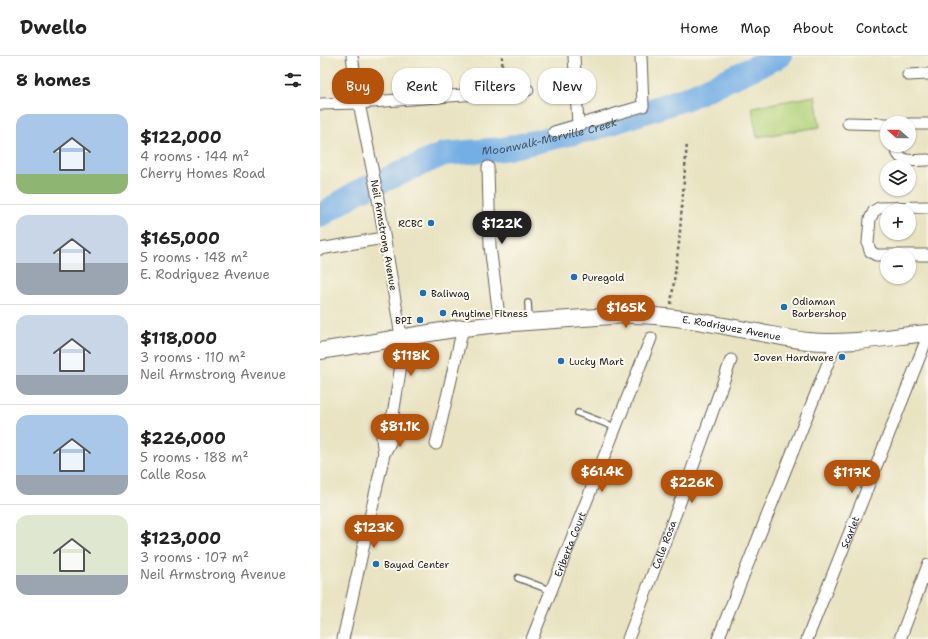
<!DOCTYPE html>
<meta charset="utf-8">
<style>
:root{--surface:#fff;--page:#f2f2f2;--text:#222;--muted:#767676;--line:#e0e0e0;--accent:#b45309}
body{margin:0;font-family:"Shantell Sans",sans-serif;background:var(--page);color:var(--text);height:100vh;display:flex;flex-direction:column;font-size:15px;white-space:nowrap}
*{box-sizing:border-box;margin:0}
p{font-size:13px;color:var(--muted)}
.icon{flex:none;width:22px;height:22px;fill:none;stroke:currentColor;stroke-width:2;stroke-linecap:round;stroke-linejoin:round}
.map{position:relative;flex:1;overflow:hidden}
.drawer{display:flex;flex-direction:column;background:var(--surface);width:320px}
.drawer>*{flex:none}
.guide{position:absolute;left:12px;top:12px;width:380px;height:36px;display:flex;gap:8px}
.needle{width:26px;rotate:291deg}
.fabs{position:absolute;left:560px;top:60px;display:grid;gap:8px}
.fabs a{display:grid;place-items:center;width:36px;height:36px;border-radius:50%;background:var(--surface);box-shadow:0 1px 3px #0004;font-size:20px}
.price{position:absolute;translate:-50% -34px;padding:0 9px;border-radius:14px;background:var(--accent);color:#fff;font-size:13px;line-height:26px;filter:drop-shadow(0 1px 2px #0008)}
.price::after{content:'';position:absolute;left:50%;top:24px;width:12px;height:9px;margin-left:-6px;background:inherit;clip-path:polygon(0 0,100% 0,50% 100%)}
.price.active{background:#222;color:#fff}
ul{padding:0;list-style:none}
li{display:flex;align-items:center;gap:12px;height:100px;padding:0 16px}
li+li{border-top:1px solid var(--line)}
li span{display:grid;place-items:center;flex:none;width:112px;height:80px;border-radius:12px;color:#555}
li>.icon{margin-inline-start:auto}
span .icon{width:48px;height:48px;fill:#fffc;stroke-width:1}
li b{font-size:17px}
h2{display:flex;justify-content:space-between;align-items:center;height:48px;padding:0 16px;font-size:17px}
.pill{padding:0 14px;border-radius:16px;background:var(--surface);box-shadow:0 1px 3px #0004;font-size:14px;line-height:36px}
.pill.active{background:var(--accent);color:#fff}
header{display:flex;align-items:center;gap:24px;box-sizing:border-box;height:56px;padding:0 20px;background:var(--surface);border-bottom:1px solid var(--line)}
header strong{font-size:19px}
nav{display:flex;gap:22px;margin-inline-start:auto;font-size:14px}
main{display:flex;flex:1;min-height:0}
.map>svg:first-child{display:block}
.green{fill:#b3d37b;stroke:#68784c}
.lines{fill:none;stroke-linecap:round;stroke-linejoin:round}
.river{stroke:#73aee4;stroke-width:24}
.lane-casing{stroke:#646256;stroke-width:8}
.street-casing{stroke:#646256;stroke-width:13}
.secondary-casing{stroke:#646256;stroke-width:18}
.path{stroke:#646256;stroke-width:2.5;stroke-dasharray:3 3;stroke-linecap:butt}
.lane{stroke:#fff;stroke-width:5.5}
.street{stroke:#fff;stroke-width:11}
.secondary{stroke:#fff;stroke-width:16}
.poi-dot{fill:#1f6fb2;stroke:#fbf7ec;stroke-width:1.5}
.labels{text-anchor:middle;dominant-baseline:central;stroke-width:4;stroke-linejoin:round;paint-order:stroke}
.poi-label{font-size:10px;fill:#1c1c1c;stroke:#fbf7ec;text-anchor:start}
.street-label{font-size:10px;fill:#1c1c1c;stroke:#fbf7ec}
.water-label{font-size:11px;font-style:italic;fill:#3f566c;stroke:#fbf7ec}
</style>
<header>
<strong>Dwello</strong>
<nav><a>Home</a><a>Map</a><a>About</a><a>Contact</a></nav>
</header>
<main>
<section class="drawer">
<h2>8 homes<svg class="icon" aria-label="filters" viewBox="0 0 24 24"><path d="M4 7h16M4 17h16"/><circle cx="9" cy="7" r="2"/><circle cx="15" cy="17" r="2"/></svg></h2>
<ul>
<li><span style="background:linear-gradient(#a9c7e8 75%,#8fb573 0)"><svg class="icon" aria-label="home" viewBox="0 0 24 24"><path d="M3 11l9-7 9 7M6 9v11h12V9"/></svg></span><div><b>$122,000</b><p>4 rooms · 144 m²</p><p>Cherry Homes Road</p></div></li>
<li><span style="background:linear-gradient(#c9d6e8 60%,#9aa5b1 0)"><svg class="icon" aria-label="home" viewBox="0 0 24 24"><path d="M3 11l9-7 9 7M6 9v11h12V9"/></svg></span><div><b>$165,000</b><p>5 rooms · 148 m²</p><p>E. Rodriguez Avenue</p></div></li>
<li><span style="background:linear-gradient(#c9d6e8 75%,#9aa5b1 0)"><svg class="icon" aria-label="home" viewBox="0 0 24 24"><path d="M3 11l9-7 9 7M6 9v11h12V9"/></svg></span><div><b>$118,000</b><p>3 rooms · 110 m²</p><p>Neil Armstrong Avenue</p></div></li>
<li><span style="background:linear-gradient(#a9c7e8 75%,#9aa5b1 0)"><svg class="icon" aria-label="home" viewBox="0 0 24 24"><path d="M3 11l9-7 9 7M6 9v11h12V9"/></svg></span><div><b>$226,000</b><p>5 rooms · 188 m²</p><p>Calle Rosa</p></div></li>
<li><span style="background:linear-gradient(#dfe7d0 75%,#9aa5b1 0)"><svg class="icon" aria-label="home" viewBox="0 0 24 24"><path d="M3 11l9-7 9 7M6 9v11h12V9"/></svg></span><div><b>$123,000</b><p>3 rooms · 107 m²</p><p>Neil Armstrong Avenue</p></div></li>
</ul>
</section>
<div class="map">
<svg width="608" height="583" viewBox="0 0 608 583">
<rect width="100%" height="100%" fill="#fbf7ec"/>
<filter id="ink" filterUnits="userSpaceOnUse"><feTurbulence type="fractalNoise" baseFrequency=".025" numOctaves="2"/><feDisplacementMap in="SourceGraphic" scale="8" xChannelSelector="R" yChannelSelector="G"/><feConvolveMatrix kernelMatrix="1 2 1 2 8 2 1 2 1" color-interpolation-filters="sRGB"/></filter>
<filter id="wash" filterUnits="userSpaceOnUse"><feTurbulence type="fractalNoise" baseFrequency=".012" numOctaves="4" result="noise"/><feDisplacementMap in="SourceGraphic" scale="16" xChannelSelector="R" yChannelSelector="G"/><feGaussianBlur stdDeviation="0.9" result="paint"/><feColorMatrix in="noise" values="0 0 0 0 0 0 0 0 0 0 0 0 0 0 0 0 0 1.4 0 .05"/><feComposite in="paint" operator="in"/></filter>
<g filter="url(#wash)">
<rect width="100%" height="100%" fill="#e9e3c2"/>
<path class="green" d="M495 40 500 71 437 81 432 51Z"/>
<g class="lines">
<path class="river" id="s1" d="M0 160 37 136 124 98 183 93 276 72 367 42 460 0"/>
</g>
</g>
<g filter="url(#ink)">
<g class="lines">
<g class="lane-casing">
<path id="lane" d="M208 247 209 265
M258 357 295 371
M198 522 232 535"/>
</g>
<g class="street-casing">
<g id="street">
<path d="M254 0 258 69"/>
<path d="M588 19 608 18"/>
<path d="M0 48 39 47 208 34"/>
<path d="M528 67 567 68"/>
<path d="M589 68H608"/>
<path d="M234 76 323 50 321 0"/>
<path d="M576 89C577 109 593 104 608 104"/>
<path d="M168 111 170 190 180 268"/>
<path d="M608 151 559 152 554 155 550 163 548 187 550 195 556 199H608"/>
<path d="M0 193 63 182"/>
<path d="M116 388 143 272"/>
<path d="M64 398C61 376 59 377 73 359"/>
<path d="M23 583 64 398 75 377 73 359 82 303 83 292 57 137 39 47 32 0"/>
<path id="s2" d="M212 583 331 282"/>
<path id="s3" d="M308 583 366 430 411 304"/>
<path d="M398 583 516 287"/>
<path id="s4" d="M487 583 608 280"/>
<path d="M580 583 608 509"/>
</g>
</g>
<g class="secondary-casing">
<g id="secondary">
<path id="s5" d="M0 295 134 273 180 268 305 259C347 258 389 267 431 275 449 278 468 283 487 285 527 289 568 281 608 277"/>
</g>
</g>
<path class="path" d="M182 0 183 25
M351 248 359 187 367 87"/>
<use href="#lane" class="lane"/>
<use href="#street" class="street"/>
<use href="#secondary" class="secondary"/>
</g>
</g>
<g class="poi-dot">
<circle cx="111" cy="167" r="4"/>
<circle cx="254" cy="221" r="4"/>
<circle cx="103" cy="237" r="4"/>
<circle cx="464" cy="251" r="4"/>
<circle cx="123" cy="257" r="4"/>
<circle cx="100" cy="264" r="4"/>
<circle cx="522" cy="301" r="4"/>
<circle cx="241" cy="305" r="4"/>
<circle cx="56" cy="508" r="4"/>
</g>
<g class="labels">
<g class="poi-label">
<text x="103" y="167" text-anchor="end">RCBC</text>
<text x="262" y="221">Puregold</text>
<text x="111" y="237">Baliwag</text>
<text x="472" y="245">Odiaman<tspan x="472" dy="12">Barbershop</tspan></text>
<text x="131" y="257">Anytime Fitness</text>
<text x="92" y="264" text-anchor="end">BPI</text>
<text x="514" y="301" text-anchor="end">Joven Hardware</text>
<text x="249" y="305">Lucky Mart</text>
<text x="64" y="508">Bayad Center</text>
</g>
<g class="street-label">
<text transform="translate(64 179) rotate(80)">Neil Armstrong Avenue</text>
<text stroke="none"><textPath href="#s5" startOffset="415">E. Rodriguez Avenue</textPath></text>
<text stroke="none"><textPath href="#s4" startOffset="115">Scarlet</textPath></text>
<text stroke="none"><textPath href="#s2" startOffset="102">Eriberta Court</textPath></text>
<text stroke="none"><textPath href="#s3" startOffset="101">Calle Rosa</textPath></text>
</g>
<g class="water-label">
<text stroke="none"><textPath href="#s1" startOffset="246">Moonwalk-Merville Creek</textPath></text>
</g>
</g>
</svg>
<div class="fabs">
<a><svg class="needle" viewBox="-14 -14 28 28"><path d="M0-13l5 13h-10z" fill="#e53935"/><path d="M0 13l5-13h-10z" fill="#767676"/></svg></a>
<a><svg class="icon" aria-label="layers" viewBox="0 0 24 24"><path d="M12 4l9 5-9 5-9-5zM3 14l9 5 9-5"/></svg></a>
<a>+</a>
<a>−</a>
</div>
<b class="price active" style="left:182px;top:189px">$122K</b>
<b class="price" style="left:306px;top:273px">$165K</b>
<b class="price" style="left:91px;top:321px">$118K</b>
<b class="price" style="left:80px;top:392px">$81.1K</b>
<b class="price" style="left:282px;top:437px">$61.4K</b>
<b class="price" style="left:532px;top:438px">$117K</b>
<b class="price" style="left:372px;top:448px">$226K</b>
<b class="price" style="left:54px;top:493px">$123K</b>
<div class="guide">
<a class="pill active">Buy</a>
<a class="pill">Rent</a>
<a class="pill">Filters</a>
<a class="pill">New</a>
</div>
</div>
</main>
